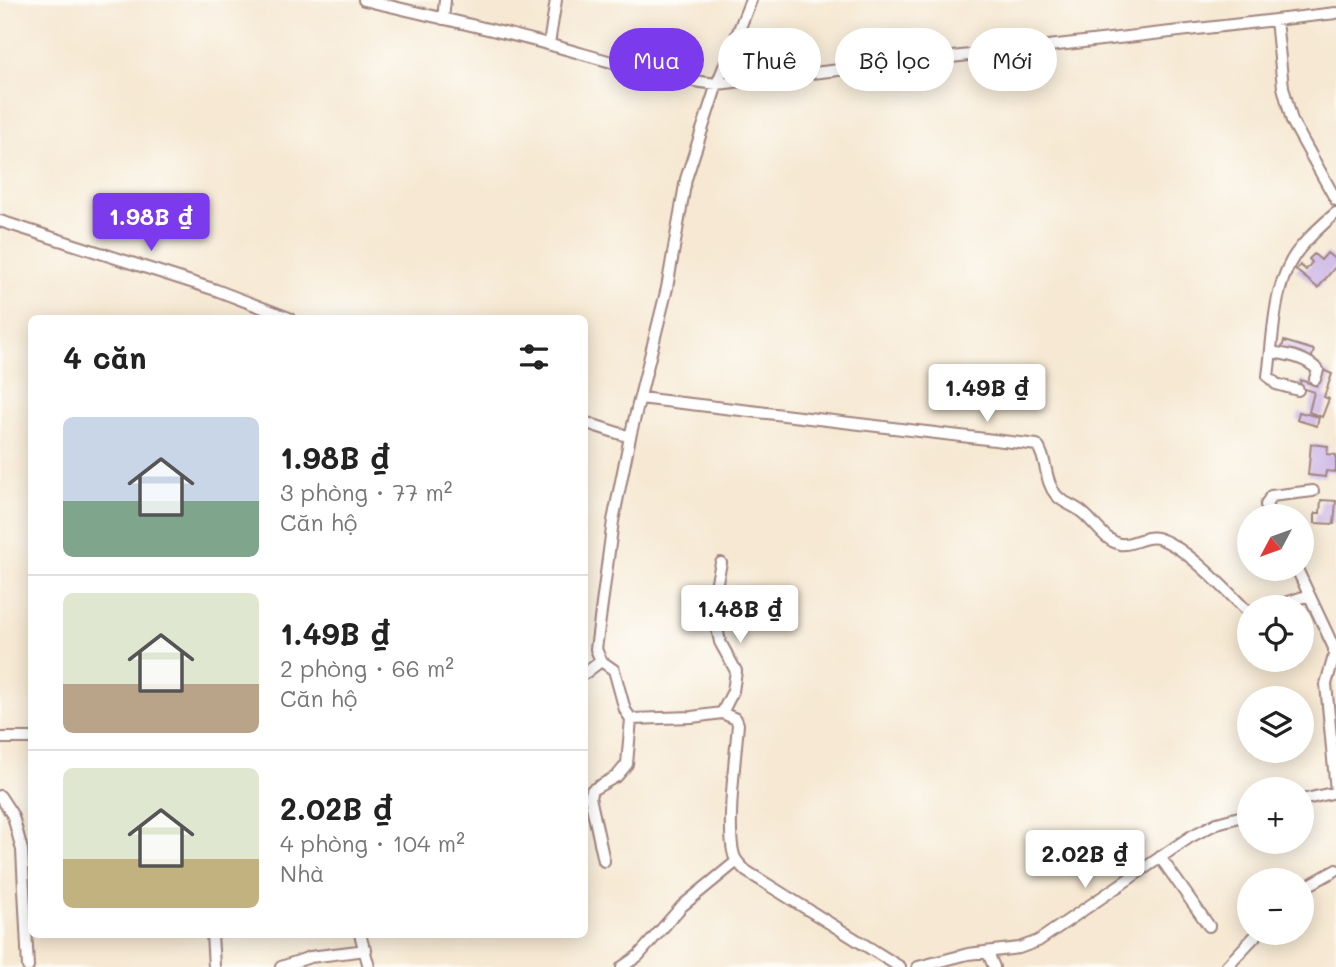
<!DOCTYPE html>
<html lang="vi">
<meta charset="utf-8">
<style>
:root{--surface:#fff;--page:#f2f2f2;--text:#222;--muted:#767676;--line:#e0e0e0;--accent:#7c3aed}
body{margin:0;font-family:Mali,sans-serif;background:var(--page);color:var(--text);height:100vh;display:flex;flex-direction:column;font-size:26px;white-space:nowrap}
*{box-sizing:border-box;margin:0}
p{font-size:23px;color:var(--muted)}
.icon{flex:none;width:38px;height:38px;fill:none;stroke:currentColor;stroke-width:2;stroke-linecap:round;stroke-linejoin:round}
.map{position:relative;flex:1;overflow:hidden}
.drawer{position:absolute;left:28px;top:315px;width:560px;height:623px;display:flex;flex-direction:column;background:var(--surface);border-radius:10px;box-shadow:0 4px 18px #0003}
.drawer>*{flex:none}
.guide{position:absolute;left:609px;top:28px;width:621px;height:63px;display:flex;gap:14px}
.needle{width:46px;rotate:229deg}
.tools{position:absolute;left:1237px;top:504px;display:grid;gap:14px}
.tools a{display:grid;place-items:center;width:77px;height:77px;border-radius:50%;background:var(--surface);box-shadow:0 4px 18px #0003;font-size:35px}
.price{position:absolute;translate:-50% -60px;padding:0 16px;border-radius:7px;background:#fff;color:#222;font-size:23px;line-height:46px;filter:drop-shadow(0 2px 4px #0008)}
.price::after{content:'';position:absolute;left:50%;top:42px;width:21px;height:16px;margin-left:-10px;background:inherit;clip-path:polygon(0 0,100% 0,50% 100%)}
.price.on{background:var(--accent);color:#fff}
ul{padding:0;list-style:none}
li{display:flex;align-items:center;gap:21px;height:175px;padding:0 35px}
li+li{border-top:2px solid var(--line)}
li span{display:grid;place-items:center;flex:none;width:196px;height:140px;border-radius:10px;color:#555}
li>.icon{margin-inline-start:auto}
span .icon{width:84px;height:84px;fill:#fffc;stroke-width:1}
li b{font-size:30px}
h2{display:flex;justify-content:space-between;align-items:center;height:84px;padding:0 35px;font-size:30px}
.pill{padding:0 24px;border-radius:32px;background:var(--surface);box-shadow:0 4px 18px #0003;font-size:24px;line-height:63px}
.pill.on{background:var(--accent);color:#fff}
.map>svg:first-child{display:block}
.building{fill:#cab4e5}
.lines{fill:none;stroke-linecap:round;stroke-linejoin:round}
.minor-casing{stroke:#a0847e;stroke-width:14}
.minor{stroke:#fff;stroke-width:10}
</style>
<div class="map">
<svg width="1336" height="967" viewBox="0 0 1336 967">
<rect width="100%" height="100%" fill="#fdfcf7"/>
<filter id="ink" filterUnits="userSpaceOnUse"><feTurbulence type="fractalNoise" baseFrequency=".0143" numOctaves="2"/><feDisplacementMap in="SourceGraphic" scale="14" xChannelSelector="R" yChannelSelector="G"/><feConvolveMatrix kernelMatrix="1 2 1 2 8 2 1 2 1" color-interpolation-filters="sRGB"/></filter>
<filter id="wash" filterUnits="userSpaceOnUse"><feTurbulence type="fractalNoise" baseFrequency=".00686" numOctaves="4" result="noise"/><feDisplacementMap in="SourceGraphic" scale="28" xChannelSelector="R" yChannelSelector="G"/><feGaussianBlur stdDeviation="1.57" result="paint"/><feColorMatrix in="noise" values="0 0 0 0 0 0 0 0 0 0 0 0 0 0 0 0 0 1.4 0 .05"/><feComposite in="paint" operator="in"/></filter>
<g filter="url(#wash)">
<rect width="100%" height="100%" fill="#f6e8d2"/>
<g id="blocks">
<path class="building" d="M1327 253 1336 260V266L1318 288 1296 270 1300 265 1306 270 1312 262 1309 259 1314 254 1321 260Z
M1284 341 1314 350 1311 360 1281 351Z
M1323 370 1332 374 1324 397 1329 399 1322 417 1309 412 1314 392 1299 387 1301 380 1317 386Z
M1299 412 1319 417 1317 426 1297 420Z
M1311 444 1328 446 1327 454 1336 455V472L1326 471 1325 477 1308 475Z
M1321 500 1336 501 1334 524 1315 523V513H1320Z"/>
</g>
</g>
<g filter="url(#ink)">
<use href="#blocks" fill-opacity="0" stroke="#a0847e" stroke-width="2"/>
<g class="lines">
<g class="minor-casing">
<path id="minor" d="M364 0C426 15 489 28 551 45 606 60 660 78 717 84L1336 13
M751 0 717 84 686 179 667 288 630 437 613 521 596 649 601 661 614 670 625 710 631 719 692 717 722 713 736 719 738 724C736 753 725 834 735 858 738 863 742 867 746 871L900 967
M443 19 445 0
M1276 20 1283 87 1292 121 1336 200
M549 44 556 0
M0 221 216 290 289 318
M1271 352C1288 355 1305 357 1318 370L1315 379
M1298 390 1276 384 1268 376C1274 335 1272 280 1301 247 1311 235 1324 223 1336 213
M640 398 1037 445C1048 460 1044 481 1056 495 1063 503 1071 504 1079 510 1093 519 1103 540 1120 544 1132 546 1144 535 1157 538 1184 545 1225 589 1245 609L1250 611
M584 422 630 437
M1272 516 1266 505 1271 496 1313 491
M721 563 712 604 720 642 736 671 733 691 722 713
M1297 569 1334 648V656L1326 684 1336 791
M1273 607 1309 595
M584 674 601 661
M0 738H32
M0 796 13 816 22 850 28 967
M1302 800 1336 792
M1160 857 1209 926
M604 861 590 797 592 790 617 776 627 764 631 719
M1302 889 1336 870
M212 934 214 967
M360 934 369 967
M988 953 994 967
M281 967 310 957 366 950
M622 967 638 956 682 906 737 861
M918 967 968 954 1019 948 1038 941 1190 837 1217 823 1250 814
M1226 967 1258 933"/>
</g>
<use href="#minor" class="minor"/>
</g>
</g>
</svg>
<div class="tools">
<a><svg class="needle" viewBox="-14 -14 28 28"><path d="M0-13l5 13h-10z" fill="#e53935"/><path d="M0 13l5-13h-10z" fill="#767676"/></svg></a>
<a><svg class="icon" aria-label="locate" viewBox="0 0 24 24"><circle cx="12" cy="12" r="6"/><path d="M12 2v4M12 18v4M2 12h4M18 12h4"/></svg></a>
<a><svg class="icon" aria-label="layers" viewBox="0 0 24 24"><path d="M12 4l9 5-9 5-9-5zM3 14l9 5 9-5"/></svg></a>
<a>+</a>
<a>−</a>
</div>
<b class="price on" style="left:151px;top:253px">1.98B ₫</b>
<b class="price" style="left:987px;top:424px">1.49B ₫</b>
<b class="price" style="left:740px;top:645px">1.48B ₫</b>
<b class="price" style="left:1085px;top:890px">2.02B ₫</b>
<div class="guide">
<a class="pill on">Mua</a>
<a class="pill">Thuê</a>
<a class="pill">Bộ lọc</a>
<a class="pill">Mới</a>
</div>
<section class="drawer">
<h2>4 căn<svg class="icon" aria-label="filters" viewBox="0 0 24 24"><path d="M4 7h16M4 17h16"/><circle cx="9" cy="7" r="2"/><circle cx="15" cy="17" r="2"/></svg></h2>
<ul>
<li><span style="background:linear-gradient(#c9d6e8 60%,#7fa58c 0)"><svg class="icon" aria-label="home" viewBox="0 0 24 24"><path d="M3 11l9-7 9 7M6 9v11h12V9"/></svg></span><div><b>1.98B ₫</b><p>3 phòng · 77 m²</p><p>Căn hộ</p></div></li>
<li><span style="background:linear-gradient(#dfe7d0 65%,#b9a48a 0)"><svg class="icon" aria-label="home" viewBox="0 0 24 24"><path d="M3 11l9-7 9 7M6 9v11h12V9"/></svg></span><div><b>1.49B ₫</b><p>2 phòng · 66 m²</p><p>Căn hộ</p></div></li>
<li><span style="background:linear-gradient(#dfe7d0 65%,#c2b280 0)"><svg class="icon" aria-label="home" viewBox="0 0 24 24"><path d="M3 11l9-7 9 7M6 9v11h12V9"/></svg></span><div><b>2.02B ₫</b><p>4 phòng · 104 m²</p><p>Nhà</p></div></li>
</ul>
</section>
</div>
